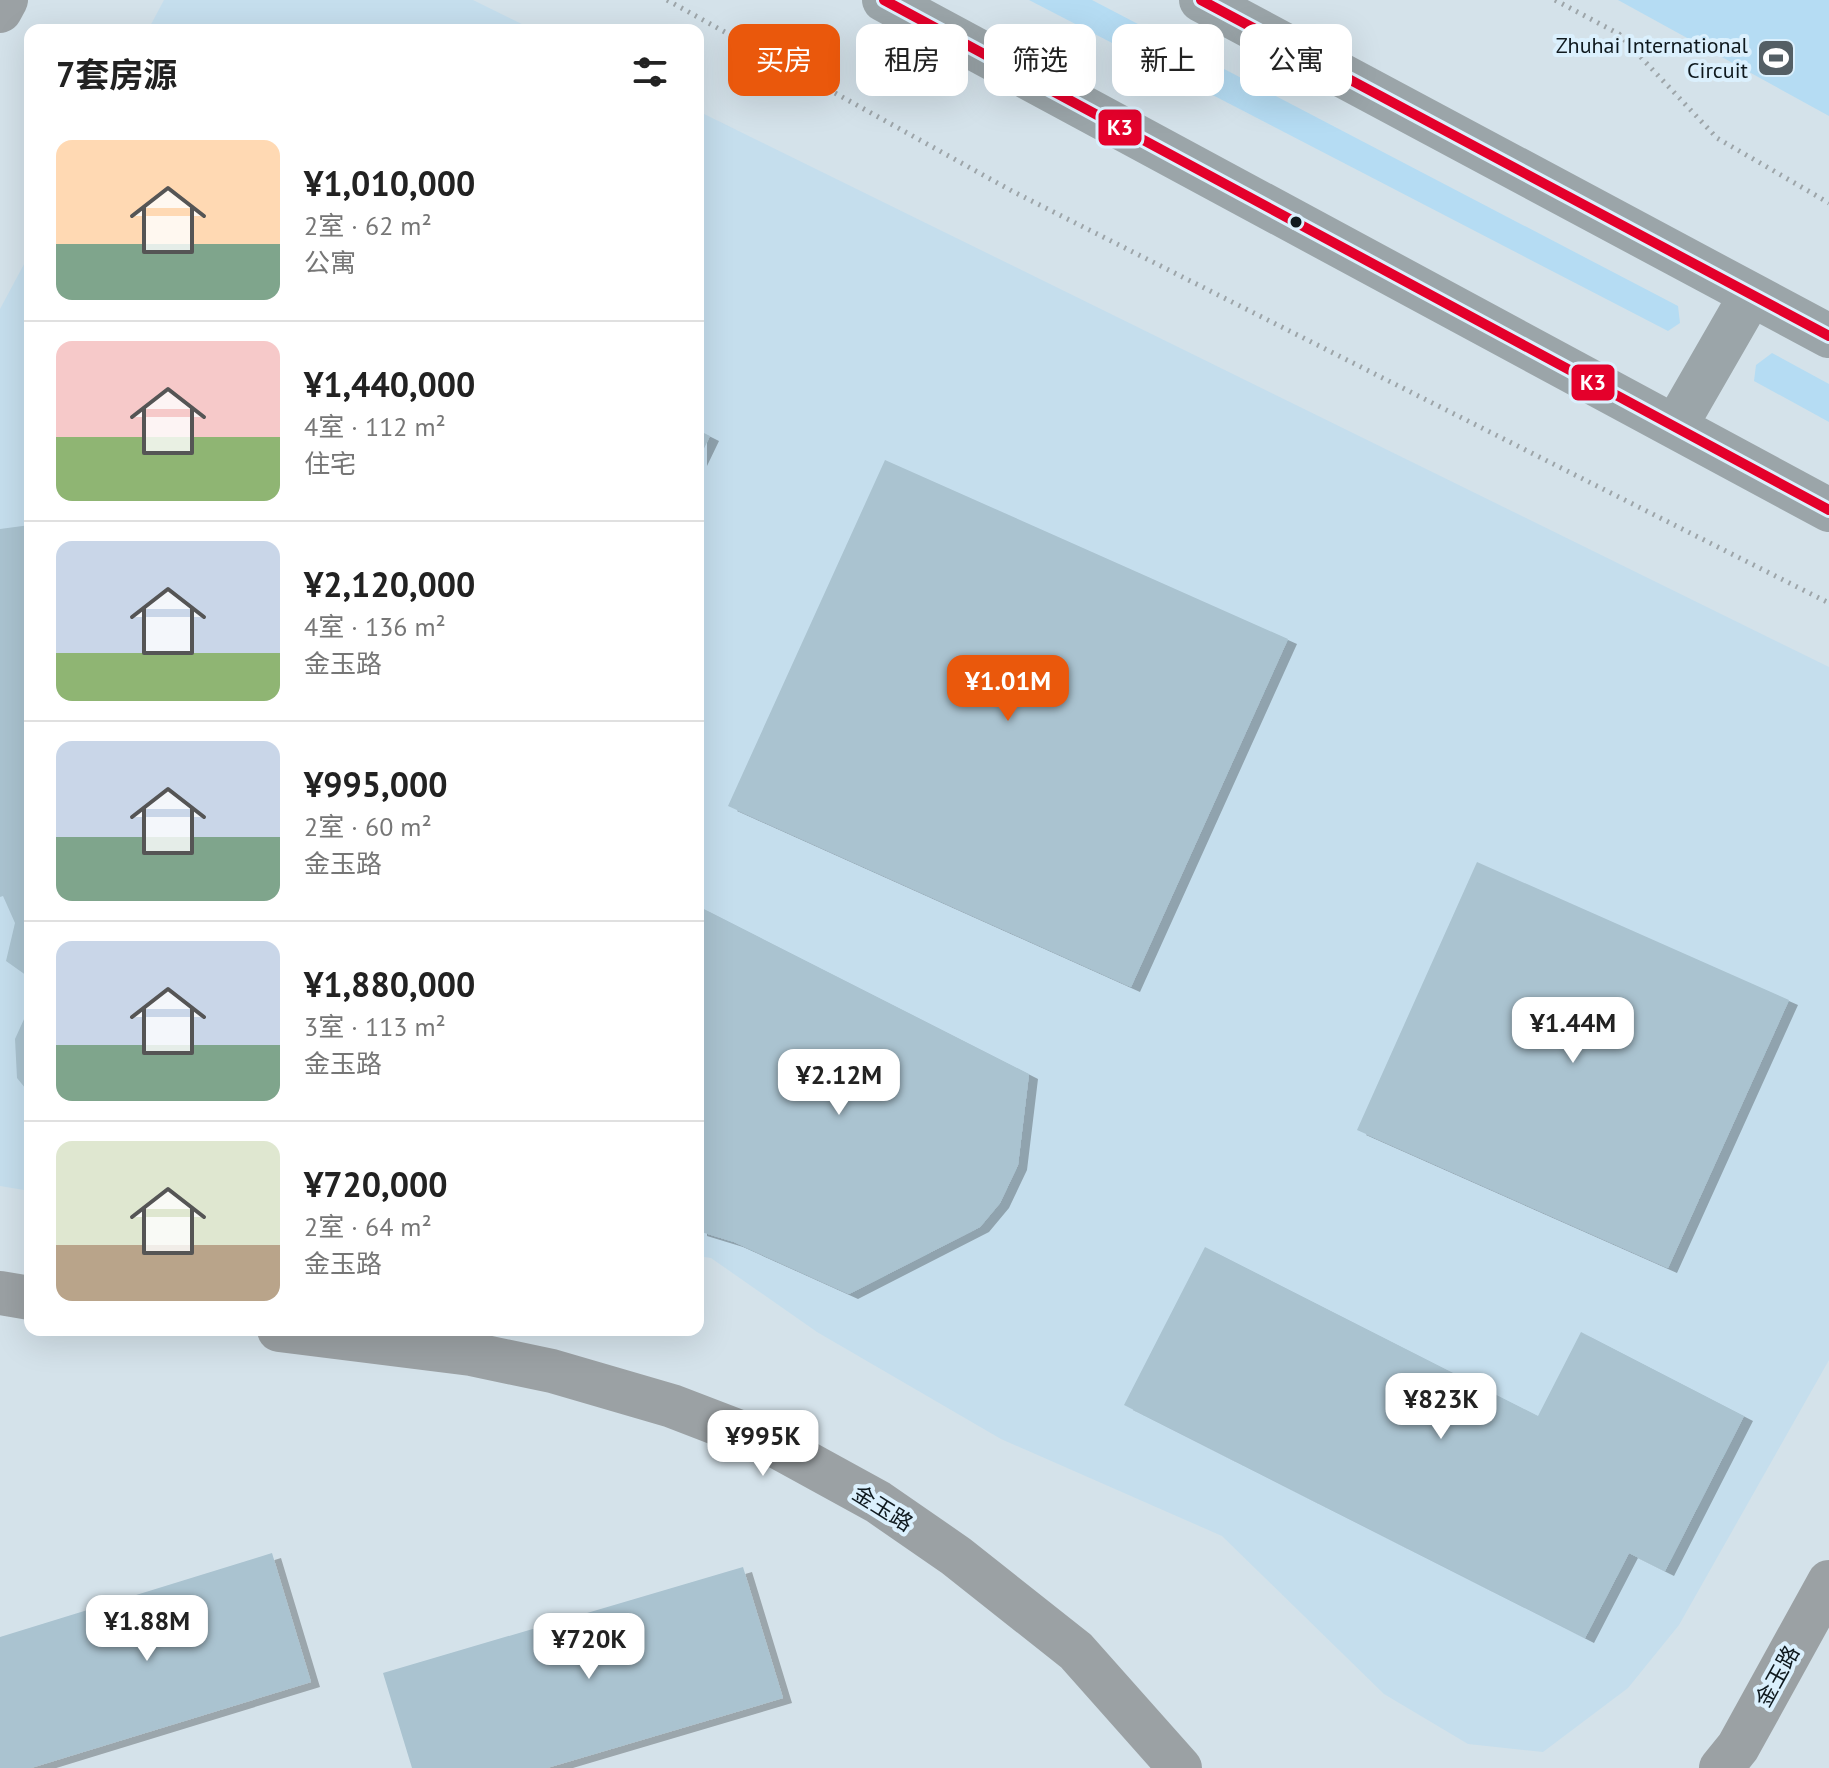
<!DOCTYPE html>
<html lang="zh">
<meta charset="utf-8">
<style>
:root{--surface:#fff;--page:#f6f6f6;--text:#222;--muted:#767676;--line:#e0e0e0;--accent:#ea580c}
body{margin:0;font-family:"PT Sans","Noto Sans SC",sans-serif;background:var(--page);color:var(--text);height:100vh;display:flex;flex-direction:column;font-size:30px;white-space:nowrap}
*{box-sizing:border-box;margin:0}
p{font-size:26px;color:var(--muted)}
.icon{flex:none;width:44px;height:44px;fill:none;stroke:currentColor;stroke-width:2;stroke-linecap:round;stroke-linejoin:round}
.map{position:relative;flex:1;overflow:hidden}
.details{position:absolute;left:24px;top:24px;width:680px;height:1312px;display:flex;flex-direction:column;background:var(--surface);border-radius:16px;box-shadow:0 8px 32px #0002}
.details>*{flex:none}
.hud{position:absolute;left:728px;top:24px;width:760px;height:72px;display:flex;gap:16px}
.price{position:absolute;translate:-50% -68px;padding:0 18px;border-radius:16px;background:#fff;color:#222;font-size:26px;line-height:52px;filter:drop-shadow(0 2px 4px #0008)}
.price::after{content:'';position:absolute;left:50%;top:48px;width:24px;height:18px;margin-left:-12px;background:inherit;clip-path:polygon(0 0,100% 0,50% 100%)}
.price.on{background:var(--accent);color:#fff}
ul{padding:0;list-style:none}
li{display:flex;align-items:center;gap:24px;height:200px;padding:0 32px}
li+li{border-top:2px solid var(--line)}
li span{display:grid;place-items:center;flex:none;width:224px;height:160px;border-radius:16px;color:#555}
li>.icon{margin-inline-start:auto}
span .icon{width:96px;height:96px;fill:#fffc;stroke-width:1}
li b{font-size:34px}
h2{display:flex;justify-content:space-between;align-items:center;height:96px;padding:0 32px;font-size:34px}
.pill{padding:0 28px;border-radius:16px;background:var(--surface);box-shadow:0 8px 32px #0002;font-size:28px;line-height:72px}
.pill.on{background:var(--accent);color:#fff}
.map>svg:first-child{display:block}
.built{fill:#c5deed}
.green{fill:#b5dcf3}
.building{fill:#aac3d0;filter:url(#shadow)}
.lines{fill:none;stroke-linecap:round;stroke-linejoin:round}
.path{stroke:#9da5a9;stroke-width:5;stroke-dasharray:2 6;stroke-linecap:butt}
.minor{stroke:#9ba1a4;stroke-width:44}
.primary{stroke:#9ba5a9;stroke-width:44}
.bus-1-casing{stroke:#dbf0fd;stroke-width:16}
.bus-1{stroke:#e4002b;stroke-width:10}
.bus-dot{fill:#0f191e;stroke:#dbf0fd;stroke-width:3}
.labels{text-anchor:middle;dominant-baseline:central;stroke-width:8;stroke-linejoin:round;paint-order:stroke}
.poi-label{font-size:22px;fill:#0f191e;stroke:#dbf0fd;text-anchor:end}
.street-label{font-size:22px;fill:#0f191e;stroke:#dbf0fd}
.line-badge{stroke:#dbf0fd;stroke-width:3}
.badge-label{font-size:22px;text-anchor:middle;font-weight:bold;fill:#fff}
</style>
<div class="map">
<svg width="1829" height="1768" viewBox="0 0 1829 1768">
<defs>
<filter id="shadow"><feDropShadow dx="9" dy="5" stdDeviation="0" flood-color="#0004"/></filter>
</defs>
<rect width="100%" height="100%" fill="#d4e2ea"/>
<path class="built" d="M164 0H473L534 30H148Z
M698 111 1829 667V1360L1679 1625 1628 1688 1543 1752 1468 1744 1384 1694 1222 1536 1001 1439 817 1332 711 1258 698 1256Z
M30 253V1191L0 1186V309Z"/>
<path class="green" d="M1029 0H1092L1678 306 1680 323 1668 331Z
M1618 0H1829V116Z
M1772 353 1829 384V422L1754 381 1756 365Z"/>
<path class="building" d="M698 430 710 436 698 461Z
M885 460 1288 639 1131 987 728 806Z
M30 525V978L6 961 15 923 3 896 0 897V529Z
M1477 862 1789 1000 1668 1268 1357 1130Z
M698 906 1029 1074 1018 1165 1000 1203 980 1227 849 1294 734 1242 698 1231Z
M30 1006V1094L17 1078 15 1039Z
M1205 1247 1538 1416 1581 1332 1744 1416 1665 1571 1629 1553 1585 1638 1124 1405Z
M272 1553 311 1682 31 1768H0V1637Z
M743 1567 783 1698 547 1768H412L383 1673Z"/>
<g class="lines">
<path class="path" d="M667 0 1012 191 1829 603
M1555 0 1619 34 1717 138 1829 203"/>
<path class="minor" d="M0 11 6 0
M0 1293 30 1298
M279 1330 471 1354 552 1371 672 1406 776 1446 878 1502 956 1556 1076 1651 1180 1768
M1721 1768 1738 1747 1829 1582"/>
<path class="primary" d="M884 0 1829 510
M1201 0 1829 336
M1675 427 1751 295"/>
<g class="bus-1-casing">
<path id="bus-1" d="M884 0 1829 510
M1201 0 1829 336"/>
</g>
<use href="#bus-1" class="bus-1"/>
</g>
<defs>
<g id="stadium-square" transform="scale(2)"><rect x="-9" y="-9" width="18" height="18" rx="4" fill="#545f65" stroke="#dbf0fd"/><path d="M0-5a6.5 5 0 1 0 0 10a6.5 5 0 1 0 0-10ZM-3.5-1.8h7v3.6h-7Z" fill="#fff"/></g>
</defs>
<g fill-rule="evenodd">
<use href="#stadium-square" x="1776" y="58"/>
</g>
<circle class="bus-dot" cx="1296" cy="222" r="7"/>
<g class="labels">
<g class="poi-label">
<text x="1748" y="45">Zhuhai International<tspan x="1748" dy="25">Circuit</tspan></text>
</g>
<g class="street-label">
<text transform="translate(883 1508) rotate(32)">金玉路</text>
<text transform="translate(1777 1676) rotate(-61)">金玉路</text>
</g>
</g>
<g class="line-badge">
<rect x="1097" y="108" width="46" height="39" rx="8" fill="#e4002b"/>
<rect x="1570" y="363" width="46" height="39" rx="8" fill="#e4002b"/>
</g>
<g class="badge-label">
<text x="1120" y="135">K3</text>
<text x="1593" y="390">K3</text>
</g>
</svg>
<b class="price on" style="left:1008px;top:723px">¥1.01M</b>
<b class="price" style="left:1573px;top:1065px">¥1.44M</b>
<b class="price" style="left:839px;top:1117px">¥2.12M</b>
<b class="price" style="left:1441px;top:1441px">¥823K</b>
<b class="price" style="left:763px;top:1478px">¥995K</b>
<b class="price" style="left:147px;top:1663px">¥1.88M</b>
<b class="price" style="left:589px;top:1681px">¥720K</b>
<div class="hud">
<a class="pill on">买房</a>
<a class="pill">租房</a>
<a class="pill">筛选</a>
<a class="pill">新上</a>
<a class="pill">公寓</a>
</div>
<section class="details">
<h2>7套房源<svg class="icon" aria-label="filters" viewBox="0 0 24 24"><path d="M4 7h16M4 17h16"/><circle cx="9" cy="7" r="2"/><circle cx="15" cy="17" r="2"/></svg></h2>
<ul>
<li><span style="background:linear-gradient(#ffd9b3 65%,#7fa58c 0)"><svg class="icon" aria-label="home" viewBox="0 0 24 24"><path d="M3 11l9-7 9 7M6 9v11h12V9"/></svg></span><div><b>¥1,010,000</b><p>2室 · 62 m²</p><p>公寓</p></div></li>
<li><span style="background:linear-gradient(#f6c9c9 60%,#8fb573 0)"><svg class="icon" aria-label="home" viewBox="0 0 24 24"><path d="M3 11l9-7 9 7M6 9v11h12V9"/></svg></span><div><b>¥1,440,000</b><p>4室 · 112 m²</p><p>住宅</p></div></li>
<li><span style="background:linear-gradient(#c9d6e8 70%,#8fb573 0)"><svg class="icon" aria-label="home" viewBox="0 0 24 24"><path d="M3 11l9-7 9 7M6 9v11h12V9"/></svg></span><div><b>¥2,120,000</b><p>4室 · 136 m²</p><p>金玉路</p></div></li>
<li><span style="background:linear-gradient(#c9d6e8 60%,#7fa58c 0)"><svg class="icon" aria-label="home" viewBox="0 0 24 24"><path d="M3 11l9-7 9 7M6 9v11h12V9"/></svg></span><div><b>¥995,000</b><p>2室 · 60 m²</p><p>金玉路</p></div></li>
<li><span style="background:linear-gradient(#c9d6e8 65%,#7fa58c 0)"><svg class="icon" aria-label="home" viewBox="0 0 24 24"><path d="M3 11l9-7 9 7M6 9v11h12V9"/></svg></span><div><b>¥1,880,000</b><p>3室 · 113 m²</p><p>金玉路</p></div></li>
<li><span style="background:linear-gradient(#dfe7d0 65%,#b9a48a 0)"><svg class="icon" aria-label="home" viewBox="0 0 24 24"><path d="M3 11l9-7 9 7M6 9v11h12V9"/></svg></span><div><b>¥720,000</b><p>2室 · 64 m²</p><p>金玉路</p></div></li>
</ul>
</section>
</div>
